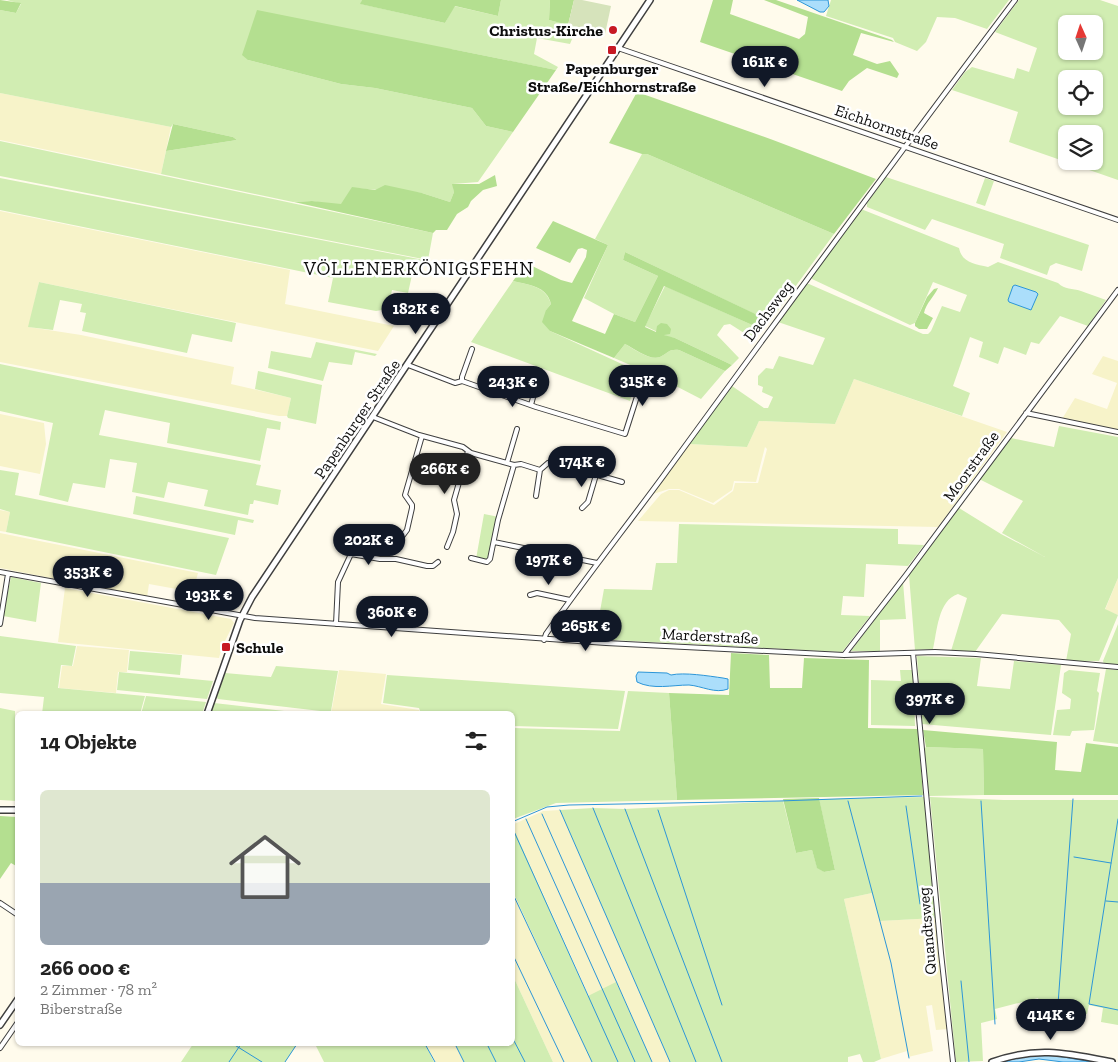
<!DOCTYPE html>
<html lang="de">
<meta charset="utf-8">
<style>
:root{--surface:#fff;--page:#f6f6f6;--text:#222;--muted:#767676;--line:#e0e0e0;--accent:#111827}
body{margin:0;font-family:"Zilla Slab",serif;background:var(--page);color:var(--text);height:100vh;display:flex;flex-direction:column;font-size:19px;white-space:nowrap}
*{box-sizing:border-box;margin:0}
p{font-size:16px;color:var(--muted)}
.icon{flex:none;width:28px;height:28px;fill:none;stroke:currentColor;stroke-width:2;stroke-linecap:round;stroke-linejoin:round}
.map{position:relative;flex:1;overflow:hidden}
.details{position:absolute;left:15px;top:711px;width:500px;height:335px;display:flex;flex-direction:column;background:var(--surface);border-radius:8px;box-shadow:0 1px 4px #0004}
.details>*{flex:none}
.needle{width:32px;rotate:357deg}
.buttons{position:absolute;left:1058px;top:15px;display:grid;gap:10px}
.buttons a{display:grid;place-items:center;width:45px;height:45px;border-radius:8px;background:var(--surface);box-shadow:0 1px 4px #0004;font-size:25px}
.price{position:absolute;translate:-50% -42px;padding:0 11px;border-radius:18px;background:var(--accent);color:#fff;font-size:16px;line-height:32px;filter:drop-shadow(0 1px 2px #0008)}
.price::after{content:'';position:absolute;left:50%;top:30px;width:15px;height:11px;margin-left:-8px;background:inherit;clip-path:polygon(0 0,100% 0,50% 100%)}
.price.selected{background:#222;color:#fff}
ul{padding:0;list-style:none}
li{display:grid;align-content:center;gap:10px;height:265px;padding:0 25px}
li+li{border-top:1px solid var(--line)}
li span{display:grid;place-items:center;height:155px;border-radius:8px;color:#555}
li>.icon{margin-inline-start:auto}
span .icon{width:90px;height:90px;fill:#fffc;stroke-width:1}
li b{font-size:21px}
h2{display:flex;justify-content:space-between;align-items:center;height:60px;padding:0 25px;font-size:21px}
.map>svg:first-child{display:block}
.farmland{fill:#f7f3c9}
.green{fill:#d1edb2;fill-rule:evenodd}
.forest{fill:#b4df90}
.cemetery{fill:#d6e3bb}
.water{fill:#abdefb;stroke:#2c96d8}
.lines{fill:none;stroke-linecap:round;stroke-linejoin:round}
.stream{stroke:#2c96d8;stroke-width:1}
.minor-casing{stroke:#3f3f3f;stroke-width:6}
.tertiary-casing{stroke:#3f3f3f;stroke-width:8}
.minor{stroke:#fff;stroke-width:4}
.tertiary{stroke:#fff;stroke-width:5}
.poi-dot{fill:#c71924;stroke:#fff;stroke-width:2}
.labels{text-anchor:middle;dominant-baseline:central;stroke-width:5;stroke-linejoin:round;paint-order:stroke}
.poi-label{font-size:16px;font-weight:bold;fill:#0c0c0c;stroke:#fff;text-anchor:end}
.street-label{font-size:16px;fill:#0c0c0c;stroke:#fff}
.quarter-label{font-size:19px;letter-spacing:1px;fill:#0c0c0c;stroke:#fff}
</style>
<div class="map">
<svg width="1118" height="1062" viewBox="0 0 1118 1062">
<rect width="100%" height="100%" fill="#fffbec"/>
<path class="farmland" d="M0 93 171 127 161 174 0 140Z
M0 211 290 270 285 304 394 326 378 351 39 282 29 327 81 335 234 367 231 384 291 398 287 416H279L0 362Z
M1103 356 1118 361V430L1062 419 1075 398 1107 409 1117 383 1092 374Z
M854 379 1007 432 938 527 638 521 661 494 669 490H679L714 505 733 491 735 483H758L767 449 765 447 756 482 734 481 732 490 713 503 679 489H669L653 494 689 444 747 447 759 421 835 424Z
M0 414 44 423 46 444 40 474 0 466Z
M0 510 10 512 6 532 0 531Z
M0 533 198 573 193 592 149 584 147 597 0 568Z
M1118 578V615L1105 610Z
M65 588 231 619 234 623 222 647 219 658 58 642Z
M77 646 129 650 127 672H118L116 693 59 688 62 666H73Z
M339 670 386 674 381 704 419 710 420 714H331Z
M560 810 670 1062H652L589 996 513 827 512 825 543 811Z
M512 891 593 1062H553L513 976Z
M872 893 880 921 936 918 948 1029 936 1030 932 1005 926 1006 933 1051 908 1057 907 1051 881 1059 844 899Z
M425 1044H455L464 1062H435Z"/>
<path class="green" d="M7 0H362L361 4 445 23 454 6 498 16 501 0H550L549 20 577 27 570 44 537 38 534 54 558 67 556 70 451 49 248 60 341 84 375 88 472 108 486 126 513 132 478 182 453 184 454 192 450 202 422 193 352 188 341 206 312 201 293 202 161 174 166 151 237 140 233 137 173 124 171 127 0 93V10L16 13 21 4Z
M831 0H1009L987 29 955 18 937 17 926 42 917 51 895 42 893 38 826 16Z
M1019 0H1100L1118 6V180L1009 142 1018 112 952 90 965 72 972 67 1014 79 1017 68 1029 72 1037 48 995 32ZM1066 24H1094V51H1066ZM1066 79H1094V106H1066ZM1066 134H1094V161H1066Z
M0 141 433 233 428 260 0 176Z
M642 154H647L834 234 770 321 625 252 623 260 658 276 635 322 614 314 584 298 608 245 595 239Z
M886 177 1089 245 1082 271 1056 263 1050 266 1047 275 1000 258 1004 244 932 219 925 230 867 207V203Z
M0 178 424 260 421 276 412 275 408 293 392 290 388 309 376 311 328 302 333 278 0 210Z
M985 178 994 181 985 206 976 203Z
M861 209 959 248C962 263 975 264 988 267L998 262 1058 283C1065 290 1072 288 1081 291 1089 294 1098 297 1106 300L1088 326 1060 316 1039 344 1031 342 1026 355 1004 347 998 364 979 357 983 342 970 337 953 386 970 393 962 416 854 379 835 424 759 421 747 447 689 444 732 386 764 408H768L773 397 762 392 763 387 758 385V376L766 368 773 369 779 356 813 365 825 338 778 322 806 284H809L923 334H928L931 331 942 306 960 312 967 295 933 282 915 323 910 325 812 279V276Z
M513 281C529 285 546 286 551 304L546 310 550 331 635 370V382L630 401 471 342Z
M39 282 236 323 232 342 192 334 187 353 82 331 86 313 80 312 82 304 60 300 53 330 28 327Z
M665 286 759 328 755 340 730 324 724 325 717 335 739 358 732 365 675 338 668 337 645 326Z
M316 342 377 354 375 356 355 352 352 365 329 362 323 381 268 368 271 351 311 358Z
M625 344C634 349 650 361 660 357 669 353 668 349 679 350L725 371 701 399 639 367H635L614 358Z
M0 364 281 422 280 430 267 428 260 461 167 443 170 423 105 410 99 435 261 465 256 485 281 490 278 505 254 500 253 504H250L248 515 204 506 208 490 168 482 164 498 132 492 137 463 110 459 105 488 73 483 68 502 39 495 53 423 0 411Z
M258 371 322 385 316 424 288 418 287 416 291 398 255 389Z
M1059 426 1118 437V578L1105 609 1118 615 1099 661H1066L1071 634 1059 620 1002 614 975 652 951 651 967 598 958 594C938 600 937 632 933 649L915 650 909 575 959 508 1001 534 1045 557 1002 533 1023 501 979 479 1011 438 1054 447Z
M0 470 19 473 15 495 229 538 216 575 6 532 10 512 0 509Z
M136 496 254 520 253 523 238 520 235 535 133 514Z
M484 514 499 517 489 561 476 559Z
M679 524 898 529V544L924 545 908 566 866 564 864 597 843 596 841 615 870 616 842 652 595 639 604 589 652 590 656 563H677Z
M11 577 41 583 36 622 3 616Z
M903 582 906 619 880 620V651H851Z
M1118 624V665L1104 664 1103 661Z
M0 636 76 646 72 666 61 665 58 688 145 696 140 714H42L44 697 0 693Z
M130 651 182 655 180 675 128 670Z
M917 656 981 658 977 686 1010 689 1014 661 1061 665 1051 735 922 724Z
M276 666 338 671 331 711 329 712 218 699 216 697 225 673 271 677Z
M1106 669 1118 670V744L1093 741Z
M900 670H913L915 726 871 725V680L901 681Z
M1069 670 1100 673 1097 691 1099 693 1094 730 1072 731 1070 736 1053 735 1057 710 1070 709 1071 699 1062 693 1064 673Z
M119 672 213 681 207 699 117 690Z
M387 675 625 691 618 729 513 726 512 714H421L419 708 383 703Z
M628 691 669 693 677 800 556 803 513 819V728L620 731Z
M146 696 206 702 202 714H141Z
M214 703 310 714H218L211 713Z
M0 708 15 711V722L17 723V801L0 800Z
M926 747 983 749 984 795 929 796 924 749Z
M925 797 936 918 880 921 872 893 844 899 881 1059 874 1062H863L860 1054 848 1057V1062H670L560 810 593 808 625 809 783 801 796 853 812 850 817 867 824 872 835 870 819 799Z
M930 797 1004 800H1118V1025L1101 1022 1103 1008 1089 1005 1087 1014 1058 1011 1057 1006 1040 1004 1038 998 995 1009 997 1019 981 1023 983 1061 956 1062Z
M513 827 588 996 616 982 652 1062H592L513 892Z
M513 976 553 1062H464L455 1044H512Z
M193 1044H297L285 1062H181Z
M315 1044H425L434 1062H324Z"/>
<path class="forest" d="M0 0 21 3 16 13 0 10Z
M362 0H501L498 16 455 6 445 23 360 4Z
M550 0H574L568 25 549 20Z
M713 0H733L730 14 799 39 805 34 808 17 764 0H776L892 40 894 42 861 33 853 55 877 64 890 61 899 74 897 78 867 68 849 81 842 91 700 42Z
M257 10 556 70 513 132 486 126 472 108 375 88 341 84 248 60 242 55Z
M637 92 773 140 876 179 834 234 647 154H642L609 143Z
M173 124 233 137 237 140 166 151Z
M495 175 497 186 483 190 471 201 468 207 457 214 447 230H436L433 233 294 202 312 201 341 204 352 187 375 190 385 185 422 193 450 202 454 192 452 184H479Z
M553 221 608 245 572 321 605 334 614 314 635 322 658 276 623 260 625 252 766 319 759 328 664 286 645 327 656 332 657 326 661 323 667 324 671 329 670 334 664 335 675 338 732 365 725 371 679 350C668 349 669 353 660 357 650 361 635 349 625 344L614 358 550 331 542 322 546 310 551 304C547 286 529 285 513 281L526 263 561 280 572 283 586 257 587 250 582 248 578 249 570 263 536 248Z
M938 288C934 297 926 303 924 313L933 318 927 329H919L915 326V323L927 297 934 289Z
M731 653 769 655 770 688H802L804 658 869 660 868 728 918 729 923 795 677 800 669 693 729 695Z
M923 730 1057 742 1055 770 1081 772 1086 743 1118 747V795H984L983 749 926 747Z
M819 798 835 870 824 872 817 868 812 850 796 853 783 799Z
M0 816 17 817 18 867 11 863 0 879Z"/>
<path class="cemetery" d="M574 0H582L611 6 605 34 568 25Z"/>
<path class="water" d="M797 0H828L829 6 824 12H820Z
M1015 285 1036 292 1038 294 1031 310 1009 302 1008 300 1013 286Z
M638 672 667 673 671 675C684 672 709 676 723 678L728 679V689C715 694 702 686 689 685 672 685 653 690 637 682L636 676Z
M1029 1055H1052L1092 1062H1063L1039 1059 1019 1062H1002Z"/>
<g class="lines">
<path class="stream" d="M848 801 891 963 909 1058
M981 801 995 1024
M906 806 920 904
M593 808 696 1062
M625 809 722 1062
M560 810 670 1062
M658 810 722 1005
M542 814 652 1062
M526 819 635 1062
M1118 819 1089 1004 1118 1010
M512 822 547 807 569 805 779 801 922 796
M512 827 618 1062
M1074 857 1111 863
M512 892 592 1062
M1106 901 1118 902
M512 953 564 1062
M961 981 969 1062
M1057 1018 1073 799
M512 1037 525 1062
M233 1044 262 1062
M425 1044 435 1062
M455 1044 464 1062
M487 1044 496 1062
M229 1062 241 1044
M285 1062 297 1044"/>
<g class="minor-casing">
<path id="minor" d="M618 48 1118 220
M408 365 455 383 462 381 536 407 625 434 641 384V377
M462 381V377L472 349
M493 391 500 374
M531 405 540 371
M1026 413 1118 432
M373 417 419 435 463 447 471 453 514 465 521 464 540 470 548 463 552 462 622 482
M507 463 517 429
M536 496 540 470
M582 508 588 502 596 475
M401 538 407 530 412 508V505L405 495 422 436
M494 542 597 563
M447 547 453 532 457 514 454 500 468 451
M471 558 487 562 490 559 498 520 514 465
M0 572 255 618 606 643 844 655 935 652 976 654 1118 667
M530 595 537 593 570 600
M0 624 8 574
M336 624 338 582 351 554 380 559H396L427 566H433L438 562
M544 640 546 634C584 580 625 528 664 475 780 316 896 157 1015 0
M913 653 941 953 953 1062
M844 655 906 575 1118 290
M0 903 18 915
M0 1048 18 1022"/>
</g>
<g class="tertiary-casing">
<path id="tertiary" d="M207 714 240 620 252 597 650 0
M0 810H18
M0 1025 18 999
M992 1062C1037 1046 1066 1053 1112 1062"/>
</g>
<use href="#minor" class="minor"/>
<use href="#tertiary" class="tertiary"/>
</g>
<g class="poi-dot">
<circle cx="613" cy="30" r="5"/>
<rect x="607" y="45" width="10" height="10" rx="2.5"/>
<rect x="221" y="642" width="10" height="10" rx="2.5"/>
</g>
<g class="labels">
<g class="poi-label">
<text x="603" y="30">Christus-Kirche</text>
<text x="612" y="68" text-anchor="middle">Papenburger<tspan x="612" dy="18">Straße/Eichhornstraße</tspan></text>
<text x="236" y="647" text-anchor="start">Schule</text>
</g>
<g class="street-label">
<text transform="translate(887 127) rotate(19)">Eichhornstraße</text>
<text transform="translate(768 311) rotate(-53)">Dachsweg</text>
<text transform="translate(357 419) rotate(-56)">Papenburger Straße</text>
<text transform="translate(971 466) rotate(-54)">Moorstraße</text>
<text transform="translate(710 636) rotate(3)">Marderstraße</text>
<text transform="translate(927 931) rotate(-95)">Quandtsweg</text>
</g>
<g class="quarter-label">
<text x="419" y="268">VÖLLENERKÖNIGSFEHN</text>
</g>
</g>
</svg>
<div class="buttons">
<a><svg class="needle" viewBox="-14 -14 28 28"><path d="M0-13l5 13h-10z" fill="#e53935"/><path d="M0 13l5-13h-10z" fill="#767676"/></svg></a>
<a><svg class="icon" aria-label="locate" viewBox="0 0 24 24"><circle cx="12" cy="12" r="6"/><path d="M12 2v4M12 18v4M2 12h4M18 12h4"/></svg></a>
<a><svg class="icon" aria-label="layers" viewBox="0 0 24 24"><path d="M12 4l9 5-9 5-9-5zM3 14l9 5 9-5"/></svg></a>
</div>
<b class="price" style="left:765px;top:88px">161K €</b>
<b class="price" style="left:416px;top:335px">182K €</b>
<b class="price" style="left:643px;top:407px">315K €</b>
<b class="price" style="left:513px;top:408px">243K €</b>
<b class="price" style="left:582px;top:488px">174K €</b>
<b class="price selected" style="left:445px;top:495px">266K €</b>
<b class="price" style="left:369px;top:566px">202K €</b>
<b class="price" style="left:549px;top:586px">197K €</b>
<b class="price" style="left:88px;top:598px">353K €</b>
<b class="price" style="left:209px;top:621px">193K €</b>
<b class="price" style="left:392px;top:638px">360K €</b>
<b class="price" style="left:586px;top:652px">265K €</b>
<b class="price" style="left:930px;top:725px">397K €</b>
<b class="price" style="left:1051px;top:1041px">414K €</b>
<section class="details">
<h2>14 Objekte<svg class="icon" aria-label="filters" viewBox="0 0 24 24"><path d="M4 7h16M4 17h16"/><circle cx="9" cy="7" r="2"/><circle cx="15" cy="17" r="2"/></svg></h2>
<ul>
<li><span style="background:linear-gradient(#dfe7d0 60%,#9aa5b1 0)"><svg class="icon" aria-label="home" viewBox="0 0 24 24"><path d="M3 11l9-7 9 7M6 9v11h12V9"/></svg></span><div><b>266 000 €</b><p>2 Zimmer · 78 m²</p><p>Biberstraße</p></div></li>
</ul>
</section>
</div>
